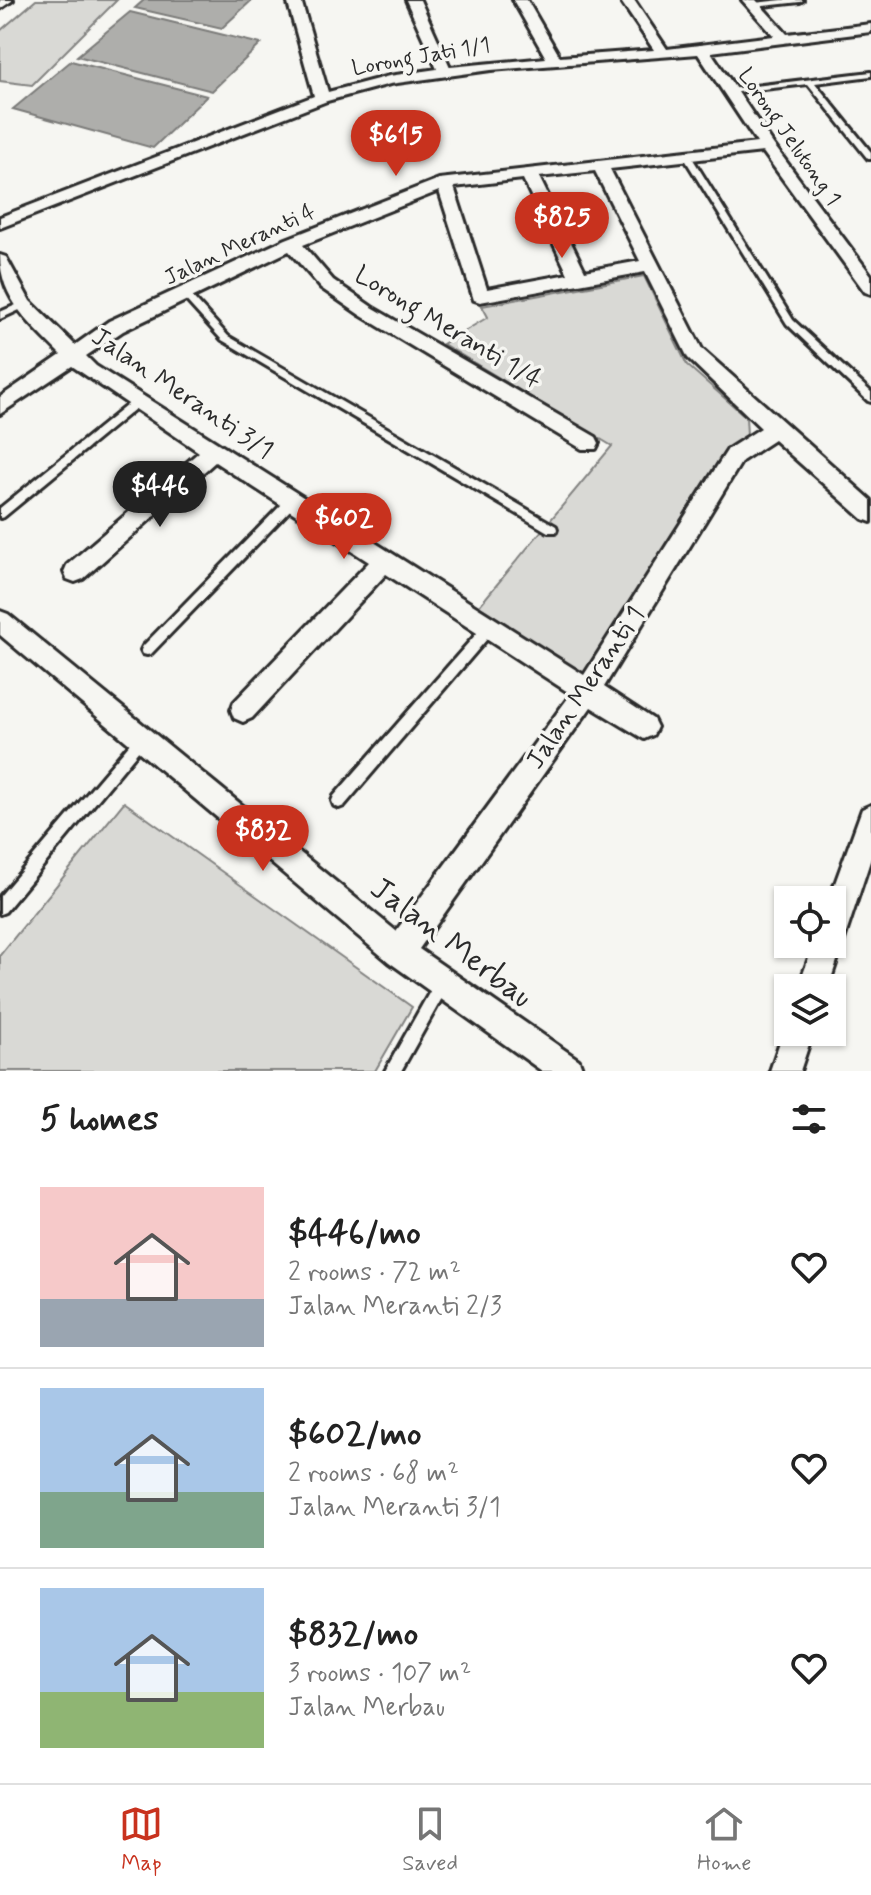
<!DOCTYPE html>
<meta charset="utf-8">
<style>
:root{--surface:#fff;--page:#f6f6f6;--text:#222;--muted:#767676;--line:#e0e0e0;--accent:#c8321e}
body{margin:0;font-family:Mynerve,sans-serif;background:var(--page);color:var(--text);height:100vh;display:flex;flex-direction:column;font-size:30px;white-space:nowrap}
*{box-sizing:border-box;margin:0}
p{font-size:26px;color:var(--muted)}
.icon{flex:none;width:44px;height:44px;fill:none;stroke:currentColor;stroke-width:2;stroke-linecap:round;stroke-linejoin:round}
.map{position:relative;height:1071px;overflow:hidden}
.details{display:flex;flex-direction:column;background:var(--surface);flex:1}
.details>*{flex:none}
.fabs{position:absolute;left:774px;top:886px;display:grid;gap:16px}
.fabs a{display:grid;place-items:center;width:72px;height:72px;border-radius:0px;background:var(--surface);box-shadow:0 2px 6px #0004;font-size:40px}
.price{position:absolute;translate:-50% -68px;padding:0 18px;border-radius:28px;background:var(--accent);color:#fff;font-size:26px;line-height:52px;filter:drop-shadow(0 2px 4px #0008)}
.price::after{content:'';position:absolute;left:50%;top:48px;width:24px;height:18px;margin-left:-12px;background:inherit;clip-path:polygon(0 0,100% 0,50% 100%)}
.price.selected{background:#222;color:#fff}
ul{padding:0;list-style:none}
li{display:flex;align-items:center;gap:24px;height:200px;padding:0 40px}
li+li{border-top:2px solid var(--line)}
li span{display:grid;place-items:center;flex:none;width:224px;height:160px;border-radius:0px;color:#555}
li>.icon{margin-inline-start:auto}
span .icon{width:96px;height:96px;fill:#fffc;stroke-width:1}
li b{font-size:34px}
h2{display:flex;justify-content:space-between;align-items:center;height:96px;padding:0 40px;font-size:34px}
.dock{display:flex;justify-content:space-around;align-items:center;height:112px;border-top:2px solid var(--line);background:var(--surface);font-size:22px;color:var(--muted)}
.dock a{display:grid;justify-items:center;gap:4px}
.dock .selected{color:var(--accent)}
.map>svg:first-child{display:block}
.green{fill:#d9d9d5;stroke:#828280;stroke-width:2}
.water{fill:#aeaeab;stroke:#7a7a78;stroke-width:2}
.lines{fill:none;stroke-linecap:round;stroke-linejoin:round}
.service-casing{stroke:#2b2b2b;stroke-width:6}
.minor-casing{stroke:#2b2b2b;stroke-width:6}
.service{fill:#f6f6f2;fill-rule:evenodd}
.minor{fill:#f6f6f2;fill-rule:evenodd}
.labels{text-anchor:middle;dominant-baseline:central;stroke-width:7;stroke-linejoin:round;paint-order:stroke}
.far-street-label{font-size:22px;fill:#2b2b2b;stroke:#f6f6f2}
.street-label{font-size:26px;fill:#2b2b2b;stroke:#f6f6f2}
.near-street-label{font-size:32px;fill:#2b2b2b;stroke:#f6f6f2}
</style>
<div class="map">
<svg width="871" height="1071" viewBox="0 0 871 1071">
<rect width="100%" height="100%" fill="#f6f6f2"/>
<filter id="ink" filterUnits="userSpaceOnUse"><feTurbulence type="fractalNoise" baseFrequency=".0125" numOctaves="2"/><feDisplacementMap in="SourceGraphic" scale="16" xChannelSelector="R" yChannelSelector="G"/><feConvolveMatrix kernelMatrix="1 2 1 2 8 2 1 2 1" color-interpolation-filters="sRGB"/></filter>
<g filter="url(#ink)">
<path class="green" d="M36 0H117L32 85 0 81V31Z
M644 276 687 365 746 417 747 435 724 452 583 674 479 606 612 446 443 344 488 317 482 306Z
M124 802 412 1007 375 1071H0V955Z"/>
<path class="water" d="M144 0H252L222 28 135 8Z
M130 12 261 44 212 91 77 56Z
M71 61 207 96 153 148 13 109Z"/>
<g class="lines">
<g class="service-casing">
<path id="service" d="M782 0H803L800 2 754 7 751 5 754 3Z
M871 72V76L815 83 871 152V159H868L808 84 729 93 725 91 729 89Z
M684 154 691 156 793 320 871 392V402L868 401 787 324 683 156Z
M185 291 188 292 228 336 556 526 557 529 556 532H548L222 340 182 296V292Z
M23 302 28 305 26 307 0 319V312Z
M137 397 141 398 142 401 141 404 4 517 0 518V508Z
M292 497 296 498 297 501 296 504 151 654 147 655 143 654 141 650 143 646 288 498Z
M489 623 493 624 495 628 493 632 344 806 339 808 334 806 332 801 334 796 485 624Z
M141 733 145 735 147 739 145 743 5 912 0 914V896L137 735Z
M442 977 447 979 449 984 447 989 401 1071H385L437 979Z"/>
</g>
<g class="minor-casing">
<path id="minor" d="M0 0H13L0 9Z
M287 0H301L328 92 389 76 437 69 406 0H420L450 67 546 58 513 0H527L560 57 654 50 620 0H634L667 49 774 36 742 0H756L787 34 871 24V32L711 52 773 144 871 275V294L865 292 763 152 610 169 702 349 871 500V522L863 519 774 440 742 461 604 687 653 719 657 727 653 735 644 739 591 707 419 949 579 1060 583 1071H542L389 962 0 635V611L8 614 396 931 571 694 386 574 252 718 243 722 234 718 231 710 234 702 369 562 215 462 83 579 75 582 67 579 64 572 67 565 199 452 72 366 0 414V397L61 355C32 325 0 300 0 255L6 257 30 301 75 345 109 321 286 239 439 179 757 143 698 54 491 70 390 84 327 101 0 228V217L314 96ZM595 171 640 261 585 271 539 177ZM523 179 568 274 487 289 454 187ZM439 191 474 300 480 302 645 272 688 358 761 428 728 449 584 675 96 366 86 356 123 331 289 251 321 288 360 315 582 449H596L599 443 596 437 372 307 333 280 303 245Z
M871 805V858L828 988H798L814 944H832V900H829L862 809Z
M787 1021 788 1032H813L800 1071H770Z"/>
</g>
<use href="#service" class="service"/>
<use href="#minor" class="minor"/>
</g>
</g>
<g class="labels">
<g class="far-street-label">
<text transform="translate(421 57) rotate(-10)">Lorong Jati 1/1</text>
<text transform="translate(789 137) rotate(55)">Lorong Jelutong 1</text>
<text transform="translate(240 245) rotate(-25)">Jalan Meranti 4</text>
</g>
<g class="street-label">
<text transform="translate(448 328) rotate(31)">Lorong Meranti 1/4</text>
<text transform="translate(182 394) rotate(34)">Jalan Meranti 3/1</text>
<text transform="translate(586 688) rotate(-56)">Jalan Meranti 1</text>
</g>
<g class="near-street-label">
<text transform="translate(451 943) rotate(37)">Jalan Merbau</text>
</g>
</g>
</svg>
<div class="fabs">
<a><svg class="icon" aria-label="locate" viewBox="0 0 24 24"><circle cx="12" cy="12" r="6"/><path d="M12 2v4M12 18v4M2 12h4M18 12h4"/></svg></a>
<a><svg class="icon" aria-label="layers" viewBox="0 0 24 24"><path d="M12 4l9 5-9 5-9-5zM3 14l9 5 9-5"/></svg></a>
</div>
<b class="price" style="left:396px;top:178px">$615</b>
<b class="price" style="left:562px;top:260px">$825</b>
<b class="price selected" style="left:160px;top:529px">$446</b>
<b class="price" style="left:344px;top:561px">$602</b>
<b class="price" style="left:263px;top:873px">$832</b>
</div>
<section class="details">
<h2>5 homes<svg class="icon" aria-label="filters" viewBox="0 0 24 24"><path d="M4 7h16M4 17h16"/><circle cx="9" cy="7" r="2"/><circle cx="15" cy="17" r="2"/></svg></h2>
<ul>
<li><span style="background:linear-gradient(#f6c9c9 70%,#9aa5b1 0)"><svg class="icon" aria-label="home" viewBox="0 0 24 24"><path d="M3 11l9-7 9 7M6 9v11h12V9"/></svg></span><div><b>$446/mo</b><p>2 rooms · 72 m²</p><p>Jalan Meranti 2/3</p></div><svg class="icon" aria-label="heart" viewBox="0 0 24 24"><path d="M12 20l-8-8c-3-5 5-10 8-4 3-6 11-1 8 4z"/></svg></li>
<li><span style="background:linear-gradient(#a9c7e8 65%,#7fa58c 0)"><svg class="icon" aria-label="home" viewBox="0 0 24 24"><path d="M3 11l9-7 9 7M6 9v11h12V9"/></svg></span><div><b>$602/mo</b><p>2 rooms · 68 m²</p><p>Jalan Meranti 3/1</p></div><svg class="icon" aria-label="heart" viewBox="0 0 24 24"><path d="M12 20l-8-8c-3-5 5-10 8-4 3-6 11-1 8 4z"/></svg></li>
<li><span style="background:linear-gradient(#a9c7e8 65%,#8fb573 0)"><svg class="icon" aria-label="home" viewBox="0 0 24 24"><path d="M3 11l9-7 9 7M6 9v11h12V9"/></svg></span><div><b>$832/mo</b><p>3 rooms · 107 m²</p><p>Jalan Merbau</p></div><svg class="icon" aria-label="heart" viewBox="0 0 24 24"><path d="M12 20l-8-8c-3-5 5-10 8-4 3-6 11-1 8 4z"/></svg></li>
</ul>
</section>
<nav class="dock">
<a class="selected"><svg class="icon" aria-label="map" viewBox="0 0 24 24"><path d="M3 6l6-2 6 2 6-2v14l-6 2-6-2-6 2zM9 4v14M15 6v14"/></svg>Map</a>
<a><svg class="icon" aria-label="saved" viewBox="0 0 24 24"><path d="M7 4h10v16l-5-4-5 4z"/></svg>Saved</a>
<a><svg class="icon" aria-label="home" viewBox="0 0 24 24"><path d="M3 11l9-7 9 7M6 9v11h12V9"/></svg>Home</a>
</nav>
